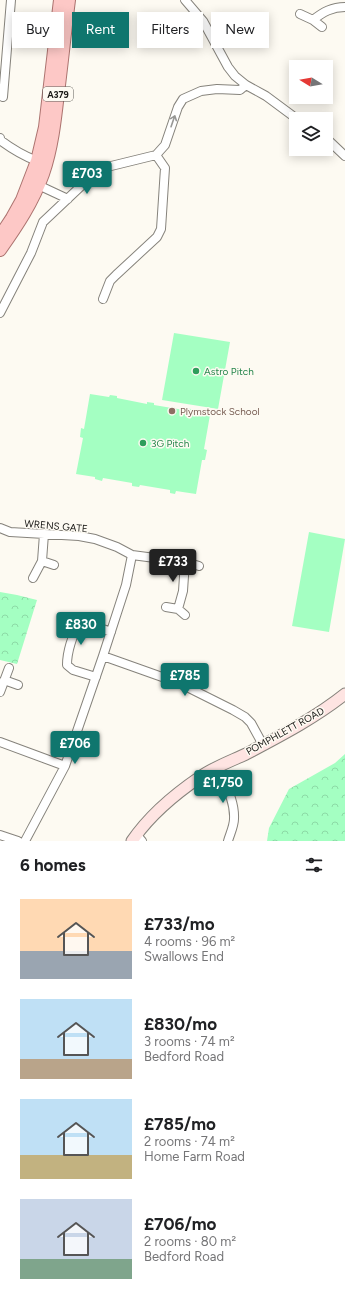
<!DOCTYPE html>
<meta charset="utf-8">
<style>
:root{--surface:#fff;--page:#f2f2f2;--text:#202124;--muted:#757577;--accent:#0f766e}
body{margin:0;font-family:Figtree,sans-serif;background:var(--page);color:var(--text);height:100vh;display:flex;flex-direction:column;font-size:15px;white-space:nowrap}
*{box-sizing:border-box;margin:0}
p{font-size:13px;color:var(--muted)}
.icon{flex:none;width:22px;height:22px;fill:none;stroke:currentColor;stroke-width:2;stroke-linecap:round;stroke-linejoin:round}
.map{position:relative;height:841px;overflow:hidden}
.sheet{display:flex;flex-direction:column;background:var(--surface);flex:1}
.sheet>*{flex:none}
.top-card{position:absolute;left:12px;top:12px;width:321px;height:36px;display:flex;gap:8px}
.needle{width:26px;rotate:281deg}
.tools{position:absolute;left:289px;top:60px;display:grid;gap:8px}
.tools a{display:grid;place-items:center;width:44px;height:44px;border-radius:0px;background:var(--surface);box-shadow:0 2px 10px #0003;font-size:20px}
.price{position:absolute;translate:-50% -34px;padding:0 9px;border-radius:4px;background:var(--accent);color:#fff;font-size:13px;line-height:26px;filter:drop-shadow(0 1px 2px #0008)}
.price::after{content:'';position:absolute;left:50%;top:24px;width:12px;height:9px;margin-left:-6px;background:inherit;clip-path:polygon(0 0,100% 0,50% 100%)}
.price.active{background:#222;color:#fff}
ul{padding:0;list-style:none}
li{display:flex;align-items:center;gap:12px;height:100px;padding:0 20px}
li span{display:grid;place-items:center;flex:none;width:112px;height:80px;border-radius:0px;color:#555}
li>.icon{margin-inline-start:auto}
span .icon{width:48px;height:48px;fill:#fffc;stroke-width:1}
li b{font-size:17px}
h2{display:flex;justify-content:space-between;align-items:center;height:48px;padding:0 20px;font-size:17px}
.pill{padding:0 14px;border-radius:0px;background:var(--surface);box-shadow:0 2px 10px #0003;font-size:14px;line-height:36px}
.pill.active{background:var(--accent);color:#fff}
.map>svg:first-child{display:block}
.park{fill:url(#park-crowns)}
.pitch{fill:#a4ffc2}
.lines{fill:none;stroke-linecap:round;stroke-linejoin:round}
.street-casing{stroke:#86837c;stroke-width:10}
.secondary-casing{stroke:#86837c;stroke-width:13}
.primary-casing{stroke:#ac736f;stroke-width:14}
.street{stroke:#fff;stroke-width:8}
.secondary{stroke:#fee4e2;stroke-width:11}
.primary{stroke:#fdc8c6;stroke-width:12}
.oneway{stroke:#979795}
.leisure-dot{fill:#2e9e5b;stroke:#fdfaf2;stroke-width:1.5}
.education-dot{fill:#8d6e63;stroke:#fdfaf2;stroke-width:1.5}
.labels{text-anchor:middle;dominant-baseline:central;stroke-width:3;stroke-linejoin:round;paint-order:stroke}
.shield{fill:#fdfaf2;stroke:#5d5b57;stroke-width:1}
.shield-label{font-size:9px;font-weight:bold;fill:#181714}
.leisure-label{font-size:10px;fill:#27864d;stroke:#fdfaf2;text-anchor:start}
.education-label{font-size:10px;fill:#785e54;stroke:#fdfaf2;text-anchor:start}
.street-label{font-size:10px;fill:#181714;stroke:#fdfaf2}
</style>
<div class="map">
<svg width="345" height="841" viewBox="0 0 345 841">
<defs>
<pattern id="park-crowns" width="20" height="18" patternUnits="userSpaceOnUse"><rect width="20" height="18" fill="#a4ffc2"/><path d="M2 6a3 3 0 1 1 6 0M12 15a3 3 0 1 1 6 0" fill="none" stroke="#8cdaa6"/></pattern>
</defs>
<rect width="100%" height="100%" fill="#fdfaf2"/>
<path class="park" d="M0 592 17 595 37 600 17 664 0 660Z
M345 754V841H267L269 828 289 789 335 763Z"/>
<path class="pitch" d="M174 333 230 342 218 409 162 400Z
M90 394 109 397 110 395 117 396V398L147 404V402L154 403V405L184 410 185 408 191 409V412L210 415 204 449 207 450 205 460H202L196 494 176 491 175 494 170 493V490L140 485 139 487 132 486V483L103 478 102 481 95 479V477L76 474 83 438 80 437 81 428 84 429Z
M309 532 345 539 329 632 292 626Z"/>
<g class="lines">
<g class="street-casing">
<path id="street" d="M185 0 203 21 228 67 235 76 246 85 266 96 297 119
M300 14 313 20C323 12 332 7 345 7
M313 20 322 27
M3 97 11 0
M0 138V140C12 149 24 156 37 161
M326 138 345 156
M156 155 165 145 178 107 183 99 201 91 217 89 240 90 246 85
M38 185 68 199
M103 299 110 281 116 275 157 237 161 229 165 168 156 155
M0 313 31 253 43 222 97 171 107 167 156 155
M0 528 10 532 79 536 95 539 117 547 132 555 155 558 179 560 199 566
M42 561 54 565
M33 578 42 561 44 534
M166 607 178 609 185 615
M178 609 183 591 185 561
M103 656 179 683 233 710 245 717 251 723 263 745
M96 677 73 670 67 665C67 653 72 634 80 624L86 623 111 632
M4 680 18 685
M0 692 9 668
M0 742 65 766
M218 767C225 784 235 801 234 819 234 826 230 834 228 841
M136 834 142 841
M0 835 18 841
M25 841 65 766 103 656 126 585 132 555"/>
</g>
<g class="secondary-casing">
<path id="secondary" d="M132 841C149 816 175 794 200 777 214 767 231 761 246 754 280 736 315 718 345 694"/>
</g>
<g class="primary-casing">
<path id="primary" d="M0 236 12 218 22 200 37 161 45 127 60 0
M0 250C17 226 33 202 43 174 52 148 55 120 58 93 62 62 65 31 69 0"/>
</g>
<use href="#street" class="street"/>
<use href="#secondary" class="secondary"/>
<use href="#primary" class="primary"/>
</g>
<defs><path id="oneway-shaft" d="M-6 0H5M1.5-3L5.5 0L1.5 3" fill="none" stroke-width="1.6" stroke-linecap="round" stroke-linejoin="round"/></defs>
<use class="oneway" href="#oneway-shaft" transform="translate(173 121) rotate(-71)"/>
<g class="leisure-dot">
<circle cx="196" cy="371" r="4"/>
<circle cx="143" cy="443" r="4"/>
</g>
<circle class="education-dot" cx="172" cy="411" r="4"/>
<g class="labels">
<rect class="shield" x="43" y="87" width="30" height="14" rx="3"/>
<g class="shield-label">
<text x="58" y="94">A379</text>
</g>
<g class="leisure-label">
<text x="204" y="371">Astro Pitch</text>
<text x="151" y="443">3G Pitch</text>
</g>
<g class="education-label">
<text x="180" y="411">Plymstock School</text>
</g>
<g class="street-label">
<text transform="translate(56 526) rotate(5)">WRENS GATE</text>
<text transform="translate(285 731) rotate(-29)">POMPHLETT ROAD</text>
</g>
</g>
</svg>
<div class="tools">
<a><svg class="needle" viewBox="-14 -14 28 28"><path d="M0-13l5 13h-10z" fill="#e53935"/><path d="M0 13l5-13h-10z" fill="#757577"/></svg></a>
<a><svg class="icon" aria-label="layers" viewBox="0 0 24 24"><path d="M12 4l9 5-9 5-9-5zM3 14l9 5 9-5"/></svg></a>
</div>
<b class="price" style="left:87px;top:195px">£703</b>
<b class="price active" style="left:173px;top:583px">£733</b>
<b class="price" style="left:81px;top:646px">£830</b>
<b class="price" style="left:185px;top:697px">£785</b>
<b class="price" style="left:75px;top:765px">£706</b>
<b class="price" style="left:223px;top:804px">£1,750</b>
<div class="top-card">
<a class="pill">Buy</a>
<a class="pill active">Rent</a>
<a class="pill">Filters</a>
<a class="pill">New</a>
</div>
</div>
<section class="sheet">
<h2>6 homes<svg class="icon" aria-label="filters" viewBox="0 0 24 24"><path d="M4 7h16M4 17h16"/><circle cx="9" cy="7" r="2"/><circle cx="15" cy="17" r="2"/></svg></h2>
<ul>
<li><span style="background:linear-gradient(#ffd9b3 65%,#9aa5b1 0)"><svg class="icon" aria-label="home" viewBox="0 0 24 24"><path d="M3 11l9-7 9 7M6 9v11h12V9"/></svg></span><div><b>£733/mo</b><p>4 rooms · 96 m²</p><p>Swallows End</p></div></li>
<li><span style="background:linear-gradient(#bfe0f5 75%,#b9a48a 0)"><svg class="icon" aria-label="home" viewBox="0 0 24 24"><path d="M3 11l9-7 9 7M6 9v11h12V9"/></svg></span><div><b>£830/mo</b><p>3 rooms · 74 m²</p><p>Bedford Road</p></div></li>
<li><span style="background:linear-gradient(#bfe0f5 70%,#c2b280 0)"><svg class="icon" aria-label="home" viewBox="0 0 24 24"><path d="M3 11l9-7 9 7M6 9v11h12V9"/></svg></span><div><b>£785/mo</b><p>2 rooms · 74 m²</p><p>Home Farm Road</p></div></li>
<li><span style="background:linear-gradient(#c9d6e8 75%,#7fa58c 0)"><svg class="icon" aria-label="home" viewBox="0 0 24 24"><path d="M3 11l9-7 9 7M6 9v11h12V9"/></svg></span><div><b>£706/mo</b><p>2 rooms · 80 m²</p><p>Bedford Road</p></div></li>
</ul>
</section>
